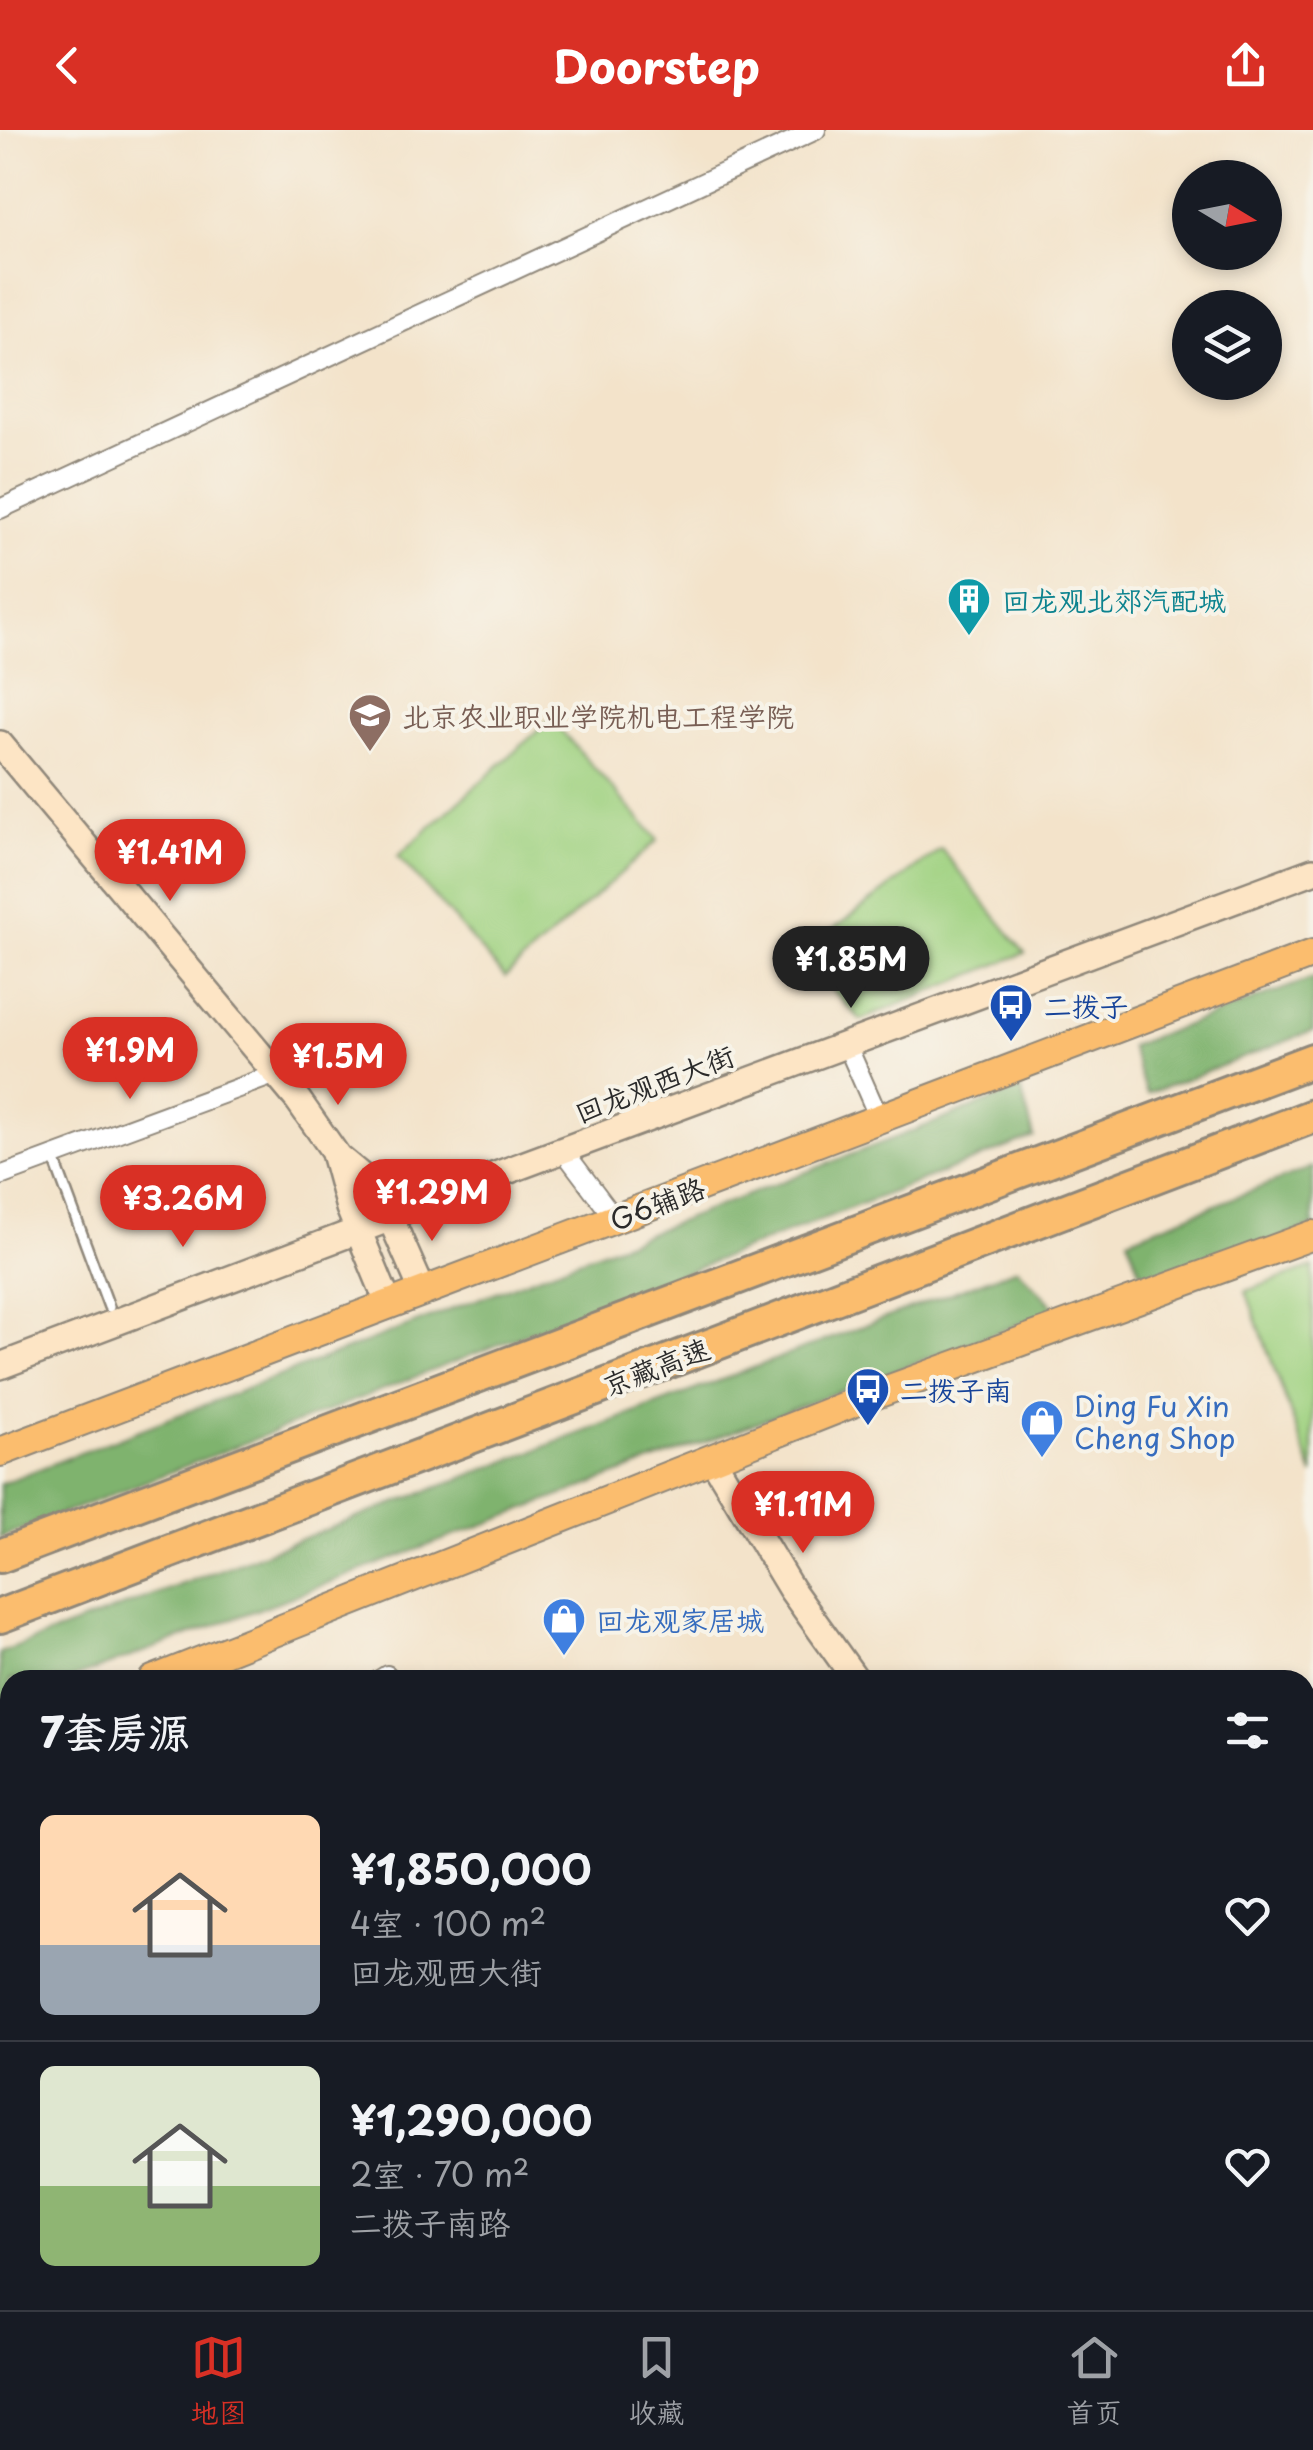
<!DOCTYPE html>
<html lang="zh">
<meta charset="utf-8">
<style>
:root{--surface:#171b24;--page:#242831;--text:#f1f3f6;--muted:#9ea1a6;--line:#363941;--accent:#d93025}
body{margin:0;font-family:"Playpen Sans","LXGW WenKai TC",sans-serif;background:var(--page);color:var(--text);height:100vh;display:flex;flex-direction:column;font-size:38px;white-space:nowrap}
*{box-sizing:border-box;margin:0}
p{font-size:32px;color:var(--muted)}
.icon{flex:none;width:55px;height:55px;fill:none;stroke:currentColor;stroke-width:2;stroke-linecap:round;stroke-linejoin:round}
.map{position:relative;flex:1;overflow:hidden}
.panel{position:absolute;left:0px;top:1540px;width:1315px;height:640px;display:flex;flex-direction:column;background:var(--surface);border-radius:30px 30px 0 0;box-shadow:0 5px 15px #0003}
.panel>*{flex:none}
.needle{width:65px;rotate:100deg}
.fabs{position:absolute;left:1172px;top:30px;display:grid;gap:20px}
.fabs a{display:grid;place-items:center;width:110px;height:110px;border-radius:50%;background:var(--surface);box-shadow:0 5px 15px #0003;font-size:50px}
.price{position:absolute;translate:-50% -85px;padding:0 22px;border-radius:35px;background:var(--accent);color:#fff;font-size:32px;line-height:65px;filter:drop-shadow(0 2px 5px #0008)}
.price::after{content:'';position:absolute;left:50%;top:60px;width:30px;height:22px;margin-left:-15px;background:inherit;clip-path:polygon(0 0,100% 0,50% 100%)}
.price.active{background:#222;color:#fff}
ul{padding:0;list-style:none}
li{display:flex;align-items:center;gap:30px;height:250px;padding:0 40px}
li+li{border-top:2px solid var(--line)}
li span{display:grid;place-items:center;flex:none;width:280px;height:200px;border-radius:15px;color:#555}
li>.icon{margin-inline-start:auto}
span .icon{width:120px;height:120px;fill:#fffc;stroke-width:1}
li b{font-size:42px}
h2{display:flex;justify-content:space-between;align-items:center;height:120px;padding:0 40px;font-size:42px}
header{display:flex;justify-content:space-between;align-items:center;height:130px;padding:0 40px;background:var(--accent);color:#fff;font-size:45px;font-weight:700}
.tab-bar{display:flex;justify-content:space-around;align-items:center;height:140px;border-top:2px solid var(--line);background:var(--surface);font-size:28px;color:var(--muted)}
.tab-bar a{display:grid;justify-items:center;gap:5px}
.tab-bar .active{color:var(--accent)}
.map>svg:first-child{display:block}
.green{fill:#9fd180;stroke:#657e56;stroke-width:2.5}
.forest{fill:#7fb36e;stroke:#556f4c;stroke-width:2.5}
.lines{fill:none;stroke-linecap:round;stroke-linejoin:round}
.lane-casing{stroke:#8f877a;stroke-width:14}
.street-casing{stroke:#8f877a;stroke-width:22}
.secondary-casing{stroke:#8f877a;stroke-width:30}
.primary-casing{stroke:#8f877a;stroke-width:32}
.highway-casing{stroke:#8f877a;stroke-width:38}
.lane{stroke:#fff;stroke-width:9}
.street{stroke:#fff;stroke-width:18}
.secondary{stroke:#fde5c5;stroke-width:25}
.primary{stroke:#fbbd6e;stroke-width:28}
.highway{stroke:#fbbd6e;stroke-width:32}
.labels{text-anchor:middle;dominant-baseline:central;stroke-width:8;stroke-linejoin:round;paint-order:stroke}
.culture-label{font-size:28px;fill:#0d838f;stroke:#f7f3e8;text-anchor:start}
.education-label{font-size:28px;fill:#785e54;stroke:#f7f3e8;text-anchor:start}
.transit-label{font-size:28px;fill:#164399;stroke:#f7f3e8;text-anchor:start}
.street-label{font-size:28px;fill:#2b2b2b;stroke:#f7f3e8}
.shop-label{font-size:28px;fill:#366cbe;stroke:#f7f3e8;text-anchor:start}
</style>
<header><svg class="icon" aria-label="back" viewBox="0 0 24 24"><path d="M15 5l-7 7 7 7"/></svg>Doorstep<svg class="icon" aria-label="share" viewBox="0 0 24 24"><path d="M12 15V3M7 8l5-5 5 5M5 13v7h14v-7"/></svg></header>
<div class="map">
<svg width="1313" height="2180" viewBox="0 0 1313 2180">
<rect width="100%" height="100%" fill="#f7f3e8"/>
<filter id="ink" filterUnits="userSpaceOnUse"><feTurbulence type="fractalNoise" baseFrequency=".01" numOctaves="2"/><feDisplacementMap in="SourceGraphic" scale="20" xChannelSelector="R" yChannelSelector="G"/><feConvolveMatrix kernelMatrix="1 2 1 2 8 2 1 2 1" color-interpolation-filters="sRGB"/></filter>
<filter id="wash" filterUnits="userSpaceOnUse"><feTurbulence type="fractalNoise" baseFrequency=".0048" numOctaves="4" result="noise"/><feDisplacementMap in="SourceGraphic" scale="40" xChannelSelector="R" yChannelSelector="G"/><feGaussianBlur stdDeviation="2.25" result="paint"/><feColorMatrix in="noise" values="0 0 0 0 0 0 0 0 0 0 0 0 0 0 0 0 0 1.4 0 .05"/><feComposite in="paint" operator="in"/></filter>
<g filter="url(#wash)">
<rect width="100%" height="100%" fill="#f3e3ca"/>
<path class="green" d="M551 589 658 710 505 847 398 726Z
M941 719 1025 823 861 890 799 825Z
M1313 1137V1345L1246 1161Z
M1039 2170H1208L1214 2180H1043Z"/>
<path class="forest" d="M1313 848V901L1147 964 1130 916Z
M1021 959 1034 1007 0 1408V1354Z
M1313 1037V1096L1147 1160 1128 1109Z
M1017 1138 1057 1180 69 1550H10V1572L0 1576V1523Z"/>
</g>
<g filter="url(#ink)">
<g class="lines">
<g class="lane-casing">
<path id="lane" d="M53 1026 109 1177
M1305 1671 1313 1647
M0 2162 10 2158
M291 2170 297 2180
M447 2170 454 2180
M721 2180 798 2170"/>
</g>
<g class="street-casing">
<path id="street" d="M0 379 816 0
M846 913 879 988
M563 1020 615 1089
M0 1046 276 944
M379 1550 387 1545
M0 1737 10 1730"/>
</g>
<g class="secondary-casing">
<path id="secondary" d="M0 614 298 970 338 1027 378 1060 423 1162
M334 1023 349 1078 389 1175
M0 1236 391 1088 410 1077 1313 741
M712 1328 791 1459 856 1550
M0 2106 10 2120
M43 2170 50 2180
M1261 2170 1267 2180"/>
</g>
<g class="primary-casing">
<path id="primary" d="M0 1322 1313 824
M153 1550 860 1270 1313 1105
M0 1608 10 1604"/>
</g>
<g class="highway-casing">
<path id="highway" d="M0 1426 1313 930
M0 1486 1313 986"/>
</g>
<use href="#lane" class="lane"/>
<use href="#street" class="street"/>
<use href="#secondary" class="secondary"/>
<use href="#primary" class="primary"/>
<use href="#highway" class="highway"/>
</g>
</g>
<defs>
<g id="building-pin" transform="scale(2.25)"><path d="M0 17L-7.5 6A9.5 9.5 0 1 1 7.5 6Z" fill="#0f9aa8" stroke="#f7f3e8"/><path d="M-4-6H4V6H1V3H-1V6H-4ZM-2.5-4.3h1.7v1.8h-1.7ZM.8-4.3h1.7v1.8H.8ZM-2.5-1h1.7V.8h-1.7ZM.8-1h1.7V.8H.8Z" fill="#fff"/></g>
<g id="university-pin" transform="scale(2.25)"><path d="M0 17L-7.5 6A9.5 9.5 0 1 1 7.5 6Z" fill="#8d6e63" stroke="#f7f3e8"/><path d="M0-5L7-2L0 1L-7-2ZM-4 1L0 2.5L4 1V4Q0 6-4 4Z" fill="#fff"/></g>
<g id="bus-pin" transform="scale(2.25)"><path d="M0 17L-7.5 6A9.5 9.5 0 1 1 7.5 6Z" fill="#1a4fb4" stroke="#f7f3e8"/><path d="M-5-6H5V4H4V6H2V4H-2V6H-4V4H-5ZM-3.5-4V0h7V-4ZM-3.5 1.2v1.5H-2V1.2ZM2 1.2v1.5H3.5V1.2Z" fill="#fff"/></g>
<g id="shop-pin" transform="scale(2.25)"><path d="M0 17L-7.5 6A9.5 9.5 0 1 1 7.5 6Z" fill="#3f7fe0" stroke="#f7f3e8"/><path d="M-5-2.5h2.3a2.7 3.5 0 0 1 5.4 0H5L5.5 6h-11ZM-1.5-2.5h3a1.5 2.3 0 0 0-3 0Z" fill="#fff"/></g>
</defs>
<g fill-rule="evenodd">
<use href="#building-pin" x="969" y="469"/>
<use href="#university-pin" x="370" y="585"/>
<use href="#bus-pin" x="1011" y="875"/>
<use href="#bus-pin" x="868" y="1259"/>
<use href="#shop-pin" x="1042" y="1291"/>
<use href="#shop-pin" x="564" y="1489"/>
</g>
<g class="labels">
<g class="culture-label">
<text x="1002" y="469">回龙观北郊汽配城</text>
</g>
<g class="education-label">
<text x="402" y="585">北京农业职业学院机电工程学院</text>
</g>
<g class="transit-label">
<text x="1044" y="875">二拨子</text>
<text x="900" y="1259">二拨子南</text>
</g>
<g class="street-label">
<text transform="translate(654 953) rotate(-21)">回龙观西大街</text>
<text transform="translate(657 1073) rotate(-21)">G6辅路</text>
<text transform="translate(656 1236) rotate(-21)">京藏高速</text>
</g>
<g class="shop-label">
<text x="1074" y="1275">Ding Fu Xin<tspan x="1074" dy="32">Cheng Shop</tspan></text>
<text x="596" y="1489">回龙观家居城</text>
</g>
</g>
</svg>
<div class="fabs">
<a><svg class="needle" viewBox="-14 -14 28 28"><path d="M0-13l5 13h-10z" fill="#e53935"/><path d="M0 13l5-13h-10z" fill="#9ea1a6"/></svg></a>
<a><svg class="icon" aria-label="layers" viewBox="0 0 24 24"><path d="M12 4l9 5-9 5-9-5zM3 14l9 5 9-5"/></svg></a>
</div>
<b class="price" style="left:170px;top:774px">¥1.41M</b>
<b class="price active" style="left:851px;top:881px">¥1.85M</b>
<b class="price" style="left:130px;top:972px">¥1.9M</b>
<b class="price" style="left:338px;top:978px">¥1.5M</b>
<b class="price" style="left:432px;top:1114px">¥1.29M</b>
<b class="price" style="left:183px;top:1120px">¥3.26M</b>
<b class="price" style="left:803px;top:1426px">¥1.11M</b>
<section class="panel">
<h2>7套房源<svg class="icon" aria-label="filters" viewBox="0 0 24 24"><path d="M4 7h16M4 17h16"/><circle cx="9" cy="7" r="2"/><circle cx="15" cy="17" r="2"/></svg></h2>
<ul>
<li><span style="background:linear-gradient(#ffd9b3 65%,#9aa5b1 0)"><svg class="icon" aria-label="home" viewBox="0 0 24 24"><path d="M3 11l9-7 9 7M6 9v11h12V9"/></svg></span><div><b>¥1,850,000</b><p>4室 · 100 m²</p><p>回龙观西大街</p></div><svg class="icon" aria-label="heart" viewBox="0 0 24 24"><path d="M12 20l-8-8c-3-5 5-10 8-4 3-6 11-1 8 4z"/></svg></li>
<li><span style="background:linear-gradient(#dfe7d0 60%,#8fb573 0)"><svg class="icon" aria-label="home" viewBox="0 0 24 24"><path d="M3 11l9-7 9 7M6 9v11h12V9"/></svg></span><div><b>¥1,290,000</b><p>2室 · 70 m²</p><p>二拨子南路</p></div><svg class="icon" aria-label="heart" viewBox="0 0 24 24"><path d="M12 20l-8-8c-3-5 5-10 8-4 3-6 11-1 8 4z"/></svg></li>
</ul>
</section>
</div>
<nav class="tab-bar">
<a class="active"><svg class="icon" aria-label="map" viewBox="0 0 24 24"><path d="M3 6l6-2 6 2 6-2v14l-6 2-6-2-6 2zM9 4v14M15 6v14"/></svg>地图</a>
<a><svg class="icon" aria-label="saved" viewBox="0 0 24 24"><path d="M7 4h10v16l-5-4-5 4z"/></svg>收藏</a>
<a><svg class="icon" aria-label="home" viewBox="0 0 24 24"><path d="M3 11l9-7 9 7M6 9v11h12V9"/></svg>首页</a>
</nav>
